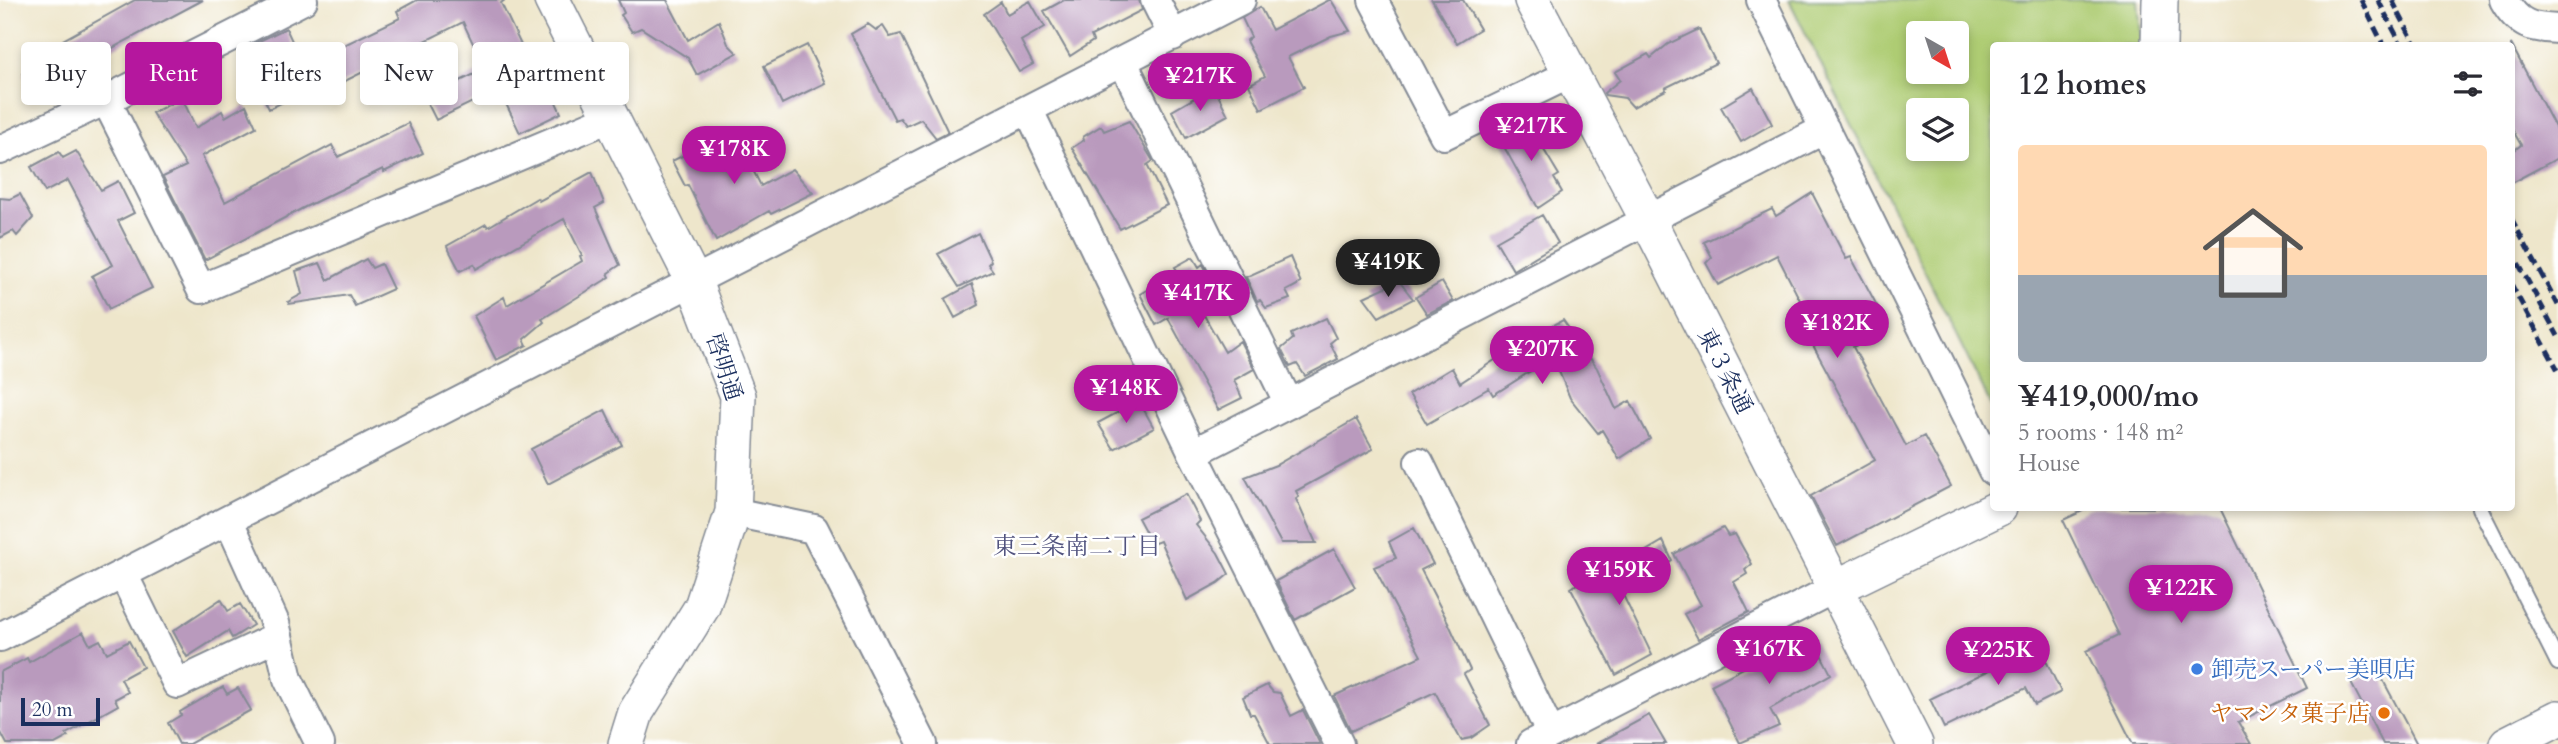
<!DOCTYPE html>
<meta charset="utf-8">
<style>
:root{--surface:#fff;--page:#f2f2f3;--text:#2b2b33;--muted:#7c7c81;--line:#e1e1e2;--accent:#b5179e}
body{margin:0;font-family:Cardo,"Noto Serif JP",serif;background:var(--page);color:var(--text);height:100vh;display:flex;flex-direction:column;font-size:26px;white-space:nowrap}
*{box-sizing:border-box;margin:0}
p{font-size:23px;color:var(--muted)}
.icon{flex:none;width:38px;height:38px;fill:none;stroke:currentColor;stroke-width:2;stroke-linecap:round;stroke-linejoin:round}
.map{position:relative;flex:1;overflow:hidden}
.details{position:absolute;left:1990px;top:42px;width:525px;height:469px;display:flex;flex-direction:column;background:var(--surface);border-radius:7px;box-shadow:0 4px 10px #0003}
.details>*{flex:none}
.hud{position:absolute;left:21px;top:42px;width:665px;height:63px;display:flex;gap:14px}
.needle{width:46px;rotate:141deg}
.buttons{position:absolute;left:1906px;top:21px;display:grid;gap:14px}
.buttons a{display:grid;place-items:center;width:63px;height:63px;border-radius:7px;background:var(--surface);box-shadow:0 4px 10px #0003;font-size:35px}
.scale{position:absolute;left:21px;bottom:18px;width:79px;box-sizing:border-box;padding-left:7px;border:4px solid #1b2f5e;border-top:0;font-size:19px;line-height:24px;white-space:nowrap;color:#1b2f5e;-webkit-text-stroke:5px #fff;paint-order:stroke}
.price{position:absolute;translate:-50% -60px;padding:0 16px;border-radius:24px;background:var(--accent);color:#fff;font-size:23px;line-height:46px;filter:drop-shadow(0 2px 4px #0008)}
.price::after{content:'';position:absolute;left:50%;top:42px;width:21px;height:16px;margin-left:-10px;background:inherit;clip-path:polygon(0 0,100% 0,50% 100%)}
.price.active{background:#222;color:#fff}
ul{padding:0;list-style:none}
li{display:grid;align-content:center;gap:14px;height:371px;padding:0 28px}
li+li{border-top:2px solid var(--line)}
li span{display:grid;place-items:center;height:217px;border-radius:7px;color:#555}
li>.icon{margin-inline-start:auto}
span .icon{width:126px;height:126px;fill:#fffc;stroke-width:1}
li b{font-size:30px}
h2{display:flex;justify-content:space-between;align-items:center;height:84px;padding:0 28px;font-size:30px}
.chip{padding:0 24px;border-radius:7px;background:var(--surface);box-shadow:0 4px 10px #0003;font-size:24px;line-height:63px}
.chip.active{background:var(--accent);color:#fff}
.map>svg:first-child{display:block}
.green{fill:#aecc73;stroke:#647e68;stroke-width:2;fill-rule:evenodd}
.building{fill:#b99abd}
.lines{fill:none;stroke-linecap:round;stroke-linejoin:round}
.service-casing{stroke:#848a94;stroke-width:18}
.minor-casing{stroke:#848a94;stroke-width:32}
.tertiary-casing{stroke:#848a94;stroke-width:38}
.service{stroke:#fff;stroke-width:14}
.minor{stroke:#fff;stroke-width:28}
.tertiary{stroke:#fff;stroke-width:35}
.rail{stroke:#1b2f5e;stroke-width:5;stroke-dasharray:10 5;stroke-linecap:butt}
.shop-dot{fill:#3f7fe0;stroke:#fff;stroke-width:2.5}
.food-dot{fill:#e8710a;stroke:#fff;stroke-width:2.5}
.labels{text-anchor:middle;dominant-baseline:central;stroke-width:5;stroke-linejoin:round;paint-order:stroke}
.street-label{font-size:23px;fill:#1b2f5e;stroke:#fff}
.shop-label{font-size:23px;fill:#366cbe;stroke:#fff;text-anchor:start}
.food-label{font-size:23px;fill:#c56008;stroke:#fff;text-anchor:end}
.neighbourhood-label{font-size:24px;fill:#52547f;stroke:#fff}
</style>
<div class="map">
<svg width="2558" height="744" viewBox="0 0 2558 744">
<rect width="100%" height="100%" fill="#fff"/>
<filter id="ink" filterUnits="userSpaceOnUse"><feTurbulence type="fractalNoise" baseFrequency=".0143" numOctaves="2"/><feDisplacementMap in="SourceGraphic" scale="14" xChannelSelector="R" yChannelSelector="G"/><feConvolveMatrix kernelMatrix="1 2 1 2 8 2 1 2 1" color-interpolation-filters="sRGB"/></filter>
<filter id="wash" filterUnits="userSpaceOnUse"><feTurbulence type="fractalNoise" baseFrequency=".00686" numOctaves="4" result="noise"/><feDisplacementMap in="SourceGraphic" scale="28" xChannelSelector="R" yChannelSelector="G"/><feGaussianBlur stdDeviation="1.57" result="paint"/><feColorMatrix in="noise" values="0 0 0 0 0 0 0 0 0 0 0 0 0 0 0 0 0 1.4 0 .05"/><feComposite in="paint" operator="in"/></filter>
<g filter="url(#wash)">
<rect width="100%" height="100%" fill="#eee6cb"/>
<path class="green" d="M1789 0H2138L2142 45 1993 46V409ZM1918 33H1956V72H1918ZM1918 110H1956V149H1918Z"/>
<g id="blocks">
<path class="building" d="M135 0H203L77 67 63 40Z
M417 0H505L501 3 537 79 544 76 561 113 520 133 499 89 436 120 425 98 485 69 463 22 333 87 330 79 269 109 241 50 286 28 303 65 400 18 397 11Z
M618 0H667L688 40 719 21 728 44 737 53 697 75 688 58 641 28 632 32 621 15 624 13Z
M1064 0H1139L1142 10 1091 36 1093 41 1070 56 1044 11Z
M1329 0H1331L1350 31 1331 36 1288 57 1304 87 1261 109 1249 85 1265 76 1246 41 1251 37 1242 18 1260 7 1272 30Z
M1432 0H1463L1480 29 1457 43Z
M1030 1 1045 27 1021 41 1033 64 1019 72 984 14 1001 2 1007 14Z
M868 24 876 30 883 26 890 37 901 34 948 132 936 138 921 119 906 126 900 118 895 120 851 34Z
M1699 29 1716 63 1665 88 1666 90 1633 107 1625 98 1605 95 1604 93 1620 80 1615 72 1648 54 1651 58 1668 44Z
M2511 44 2558 133V158L2511 183V153L2521 145 2511 127Z
M807 45 825 83 782 104 764 66Z
M61 54 73 75 38 99 23 74Z
M1214 87 1228 115 1186 138 1172 111Z
M1753 88 1772 124 1741 142 1721 107Z
M182 98 196 128 222 111 225 117 246 105 256 127 202 156 225 202 332 145 338 157 408 123 423 153 384 172 383 169 305 207 205 260 163 177 186 166 152 113Z
M1526 120 1559 175 1554 178 1562 192 1538 208 1498 136Z
M1129 121 1153 161 1147 165 1167 205 1120 229 1072 148 1084 140 1083 137 1101 126 1104 131Z
M733 131 761 186 792 169 813 193 771 214 769 211 716 241 688 185 685 186 672 161Z
M76 151 101 190 118 181 134 213 118 221 152 288 109 309 92 276 113 265 68 180 45 192 31 167 59 152 63 158Z
M592 172 604 203 595 208 620 265 608 273 610 277 542 319 544 322 524 339 527 345 496 360 474 316 504 297 507 305 582 261 580 256 582 255 564 219 476 269 474 264 460 271 447 246 486 224 488 227 537 198 539 201Z
M1812 193 1846 259 1851 257 1889 328 1853 347 1906 446 1924 436 1951 486 1837 546 1811 496 1875 460 1801 323 1809 318 1777 255 1718 285 1706 263 1712 257 1704 242 1772 209 1776 216Z
M20 194 33 218 17 236 13 231 0 238V198L10 199Z
M1542 215 1558 243 1513 270 1496 241Z
M978 233 991 261 988 264 993 271 959 287 938 254Z
M1193 257 1199 267 1203 264 1217 293 1197 303 1225 352 1240 341 1254 369 1234 380 1242 398 1218 410 1168 318 1156 325 1140 294 1178 272 1175 267Z
M1290 257 1301 283 1286 291 1290 299 1266 308 1260 300 1257 301 1246 277Z
M366 259 372 268 381 264 393 289 355 306 349 295 289 304 288 302 302 294 296 271 320 263 328 280Z
M1399 281 1413 299 1379 317 1364 297Z
M1442 282 1453 301 1427 314 1416 297Z
M972 284 979 305 955 318 945 299Z
M1326 318 1336 338 1330 343 1338 359 1305 376 1297 364 1290 367 1281 349 1293 339 1291 334Z
M1563 320 1597 368 1616 409 1630 401 1650 439 1619 459 1602 430 1598 433 1570 398 1553 357 1493 395 1489 388 1427 424 1409 394 1452 368 1460 383 1522 342Z
M1139 401 1154 428 1114 449 1098 423Z
M605 410 622 445 548 484 531 449Z
M1356 419 1373 449 1296 491 1299 497 1296 499 1316 543H1281L1245 477 1276 465Z
M1186 494 1200 521 1196 525 1218 553 1229 574 1218 583 1187 600 1160 541 1152 544 1138 518Z
M2089 508H2220L2307 688 2238 722 2251 744H2133L2086 651 2119 635 2063 520Z
M1414 528 1433 564 1421 570 1448 622 1470 670 1464 674 1490 725 1471 738 1461 740 1435 692 1351 731 1334 696 1421 656 1374 567 1396 558 1389 542Z
M1723 528 1728 536 1735 534 1752 564 1745 570 1747 574 1734 582 1749 612 1698 639 1684 614 1701 605 1674 554Z
M1663 541 1672 560 1621 591 1652 655 1616 675 1571 588 1594 573 1597 578 1631 554 1634 558Z
M1334 549 1355 587 1295 620 1276 581Z
M221 599 228 611 240 604 253 625 232 638 228 631 187 657 173 631Z
M83 632 90 645 100 640 107 653 129 641 143 667 121 679 128 692 115 699 118 705 66 734 68 737 55 744H7L0 731V672L27 658 29 662Z
M1810 633 1831 674 1770 709 1779 726 1740 743 1711 685Z
M2039 646 2061 692 2035 705 2026 688 1944 728 1930 699Z
M2377 669 2417 744H2383L2351 683Z
M1267 685 1273 692 1280 693 1291 716 1303 710 1320 744H1270L1254 714H1250L1243 697Z
M223 687 227 694 238 688 251 710 189 744H179L168 723 181 715 180 712Z
M1649 715 1666 744H1596Z"/>
</g>
</g>
<g filter="url(#ink)">
<use href="#blocks" fill-opacity="0" stroke="#848a94" stroke-width="2"/>
<g class="lines">
<g class="service-casing">
<path id="service" d="M2480 508 2558 663"/>
</g>
<g class="minor-casing">
<path id="minor" d="M1155 0 1173 36
M1373 0 1444 135 1572 73
M1761 0 1993 471
M2504 0C2518 25 2531 28 2558 29
M1123 62 1289 404
M106 100 201 289 612 117
M1029 111 1193 453 1339 744
M0 150 106 100 303 0
M1193 453 1825 129
M1419 462 1551 734
M733 512 814 529 923 744
M229 521 275 623 288 679 320 744
M123 574 177 684 278 636
M0 637 1241 0
M1531 744 1837 587"/>
</g>
<g class="tertiary-casing">
<path id="tertiary" d="M552 0 694 282 738 396 733 512 702 607 636 712 626 744
M1532 0 1648 220 1915 744
M2159 46 2160 0
M1837 587 1999 508
M2507 744 2558 718"/>
</g>
<use href="#service" class="service"/>
<use href="#minor" class="minor"/>
<use href="#tertiary" class="tertiary"/>
<path class="rail" d="M2361 0 2384 46
M2378 0 2402 46
M2392 0 2416 46
M2511 218 2558 305
M2511 250 2558 336
M2511 284 2558 370"/>
</g>
</g>
<circle class="shop-dot" cx="2197" cy="669" r="7"/>
<circle class="food-dot" cx="2384" cy="713" r="7"/>
<g class="labels">
<g class="street-label">
<text transform="translate(724 367) rotate(72)">啓明通</text>
<text transform="translate(1725 371) rotate(63)">東３条通</text>
</g>
<g class="shop-label">
<text x="2211" y="669">卸売スーパー美唄店</text>
</g>
<g class="food-label">
<text x="2370" y="713">ヤマシタ菓子店</text>
</g>
<g class="neighbourhood-label">
<text x="1077" y="546">東三条南二丁目</text>
</g>
</g>
</svg>
<div class="buttons">
<a><svg class="needle" viewBox="-14 -14 28 28"><path d="M0-13l5 13h-10z" fill="#e53935"/><path d="M0 13l5-13h-10z" fill="#7c7c81"/></svg></a>
<a><svg class="icon" aria-label="layers" viewBox="0 0 24 24"><path d="M12 4l9 5-9 5-9-5zM3 14l9 5 9-5"/></svg></a>
</div>
<div class="scale">20 m</div>
<b class="price" style="left:1200px;top:113px">¥217K</b>
<b class="price" style="left:1531px;top:163px">¥217K</b>
<b class="price" style="left:734px;top:186px">¥178K</b>
<b class="price active" style="left:1388px;top:299px">¥419K</b>
<b class="price" style="left:1198px;top:330px">¥417K</b>
<b class="price" style="left:1837px;top:360px">¥182K</b>
<b class="price" style="left:1542px;top:386px">¥207K</b>
<b class="price" style="left:1126px;top:425px">¥148K</b>
<b class="price" style="left:1619px;top:607px">¥159K</b>
<b class="price" style="left:2181px;top:625px">¥122K</b>
<b class="price" style="left:1769px;top:686px">¥167K</b>
<b class="price" style="left:1998px;top:687px">¥225K</b>
<div class="hud">
<a class="chip">Buy</a>
<a class="chip active">Rent</a>
<a class="chip">Filters</a>
<a class="chip">New</a>
<a class="chip">Apartment</a>
</div>
<section class="details">
<h2>12 homes<svg class="icon" aria-label="filters" viewBox="0 0 24 24"><path d="M4 7h16M4 17h16"/><circle cx="9" cy="7" r="2"/><circle cx="15" cy="17" r="2"/></svg></h2>
<ul>
<li><span style="background:linear-gradient(#ffd9b3 60%,#9aa5b1 0)"><svg class="icon" aria-label="home" viewBox="0 0 24 24"><path d="M3 11l9-7 9 7M6 9v11h12V9"/></svg></span><div><b>¥419,000/mo</b><p>5 rooms · 148 m²</p><p>House</p></div></li>
</ul>
</section>
</div>
